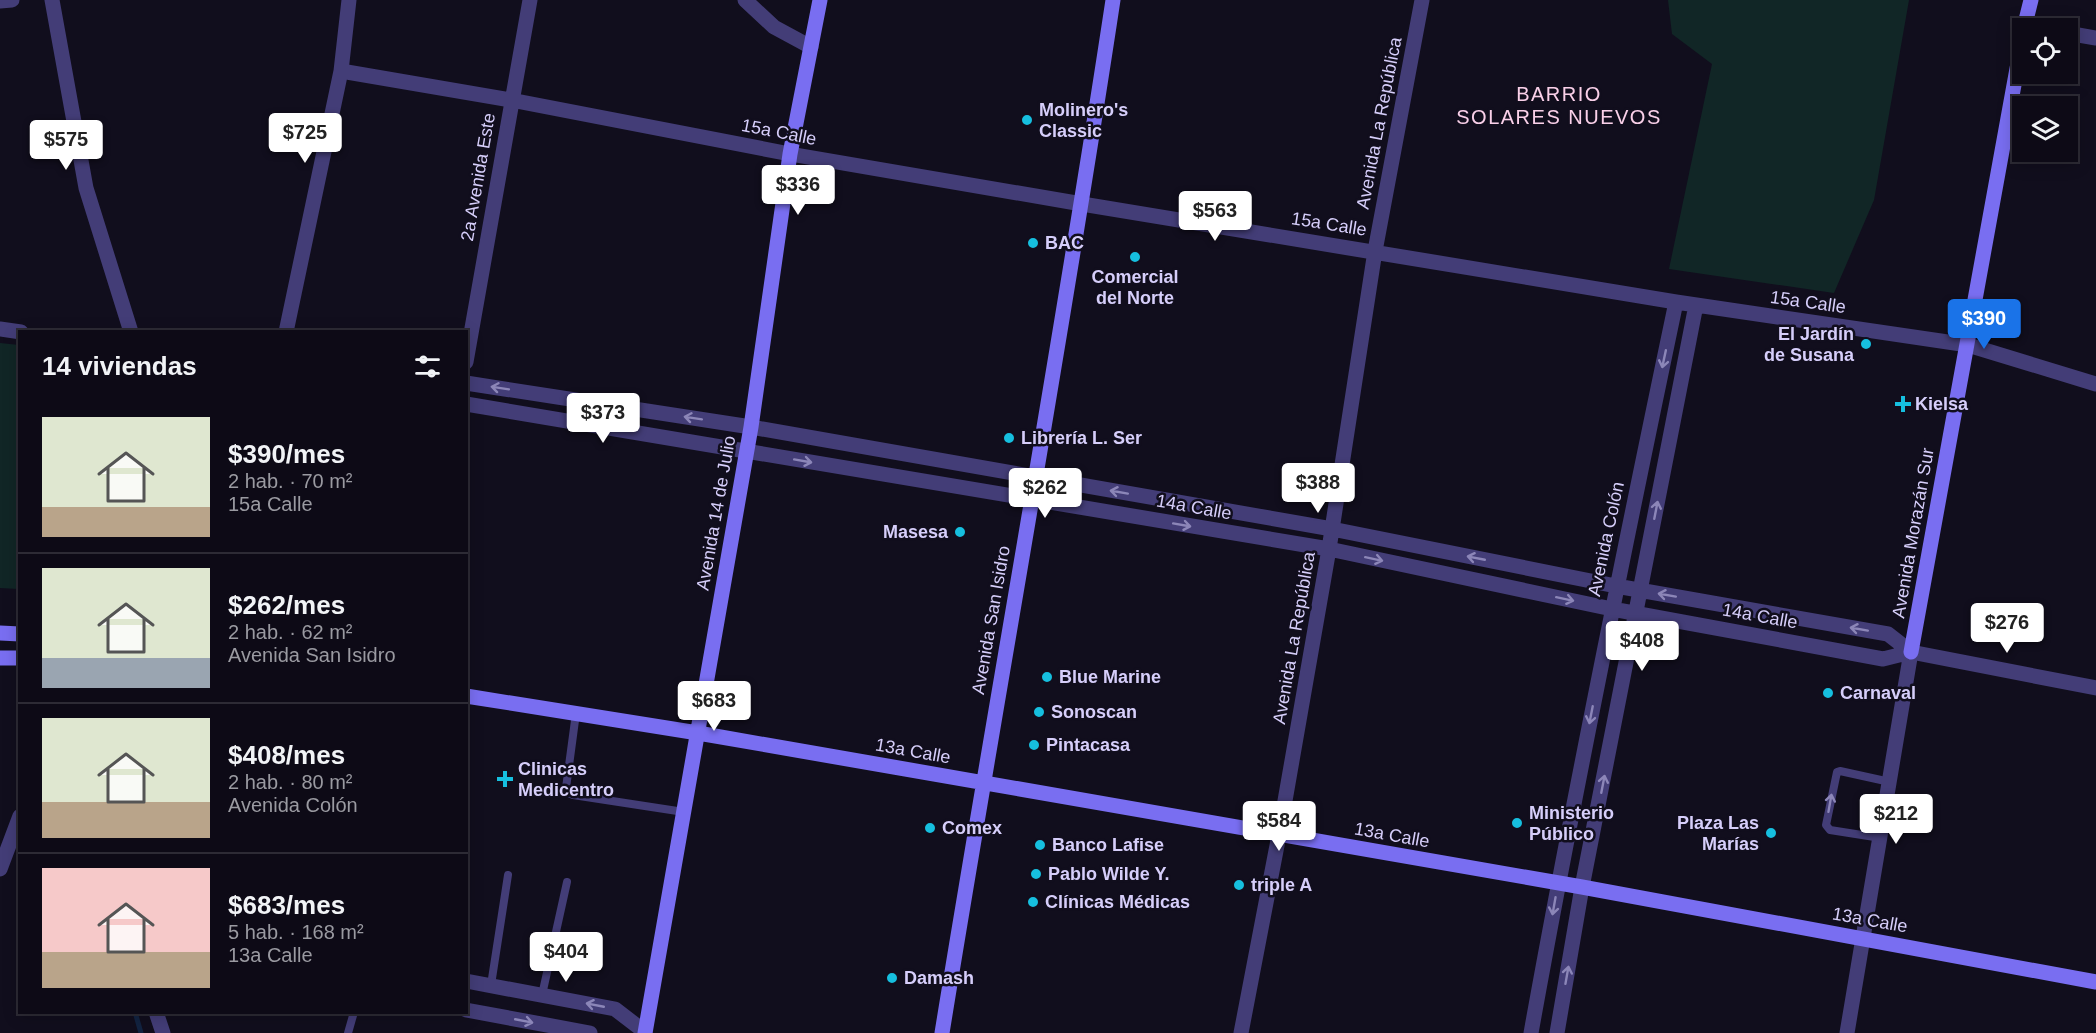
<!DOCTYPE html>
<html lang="es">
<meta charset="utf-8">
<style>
:root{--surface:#0d0a16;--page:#16131f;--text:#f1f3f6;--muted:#9a9aa1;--line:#2d2b35;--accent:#1a73e8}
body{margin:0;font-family:Helvetica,sans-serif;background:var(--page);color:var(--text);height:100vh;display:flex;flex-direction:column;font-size:22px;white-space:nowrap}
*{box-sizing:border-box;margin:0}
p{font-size:20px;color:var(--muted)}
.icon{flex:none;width:33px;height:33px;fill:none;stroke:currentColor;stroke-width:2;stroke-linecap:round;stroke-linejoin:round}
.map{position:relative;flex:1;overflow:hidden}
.drawer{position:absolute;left:18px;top:330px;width:450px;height:684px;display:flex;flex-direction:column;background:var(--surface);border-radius:0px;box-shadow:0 3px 15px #0003,0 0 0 2px var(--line)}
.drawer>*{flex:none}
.buttons{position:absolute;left:2012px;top:18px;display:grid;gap:12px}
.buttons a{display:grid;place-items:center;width:66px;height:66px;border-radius:0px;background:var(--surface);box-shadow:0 3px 15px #0003,0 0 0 2px var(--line);font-size:30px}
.price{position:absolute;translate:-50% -51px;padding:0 14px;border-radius:6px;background:#fff;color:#222;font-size:20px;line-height:39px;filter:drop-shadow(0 2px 3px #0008)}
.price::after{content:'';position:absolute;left:50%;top:36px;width:18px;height:14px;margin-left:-9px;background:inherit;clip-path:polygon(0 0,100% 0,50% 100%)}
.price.selected{background:var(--accent);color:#fff}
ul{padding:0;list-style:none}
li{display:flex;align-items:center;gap:18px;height:150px;padding:0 24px}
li+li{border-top:2px solid var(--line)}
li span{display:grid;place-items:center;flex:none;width:168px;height:120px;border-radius:0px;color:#555}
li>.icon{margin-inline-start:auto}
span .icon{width:72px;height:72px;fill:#fffc;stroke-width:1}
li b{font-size:26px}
h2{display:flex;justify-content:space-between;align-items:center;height:72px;padding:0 24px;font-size:26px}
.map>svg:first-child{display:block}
.green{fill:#112626}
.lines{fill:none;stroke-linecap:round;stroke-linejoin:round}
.stream{stroke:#122341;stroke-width:5}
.lane{stroke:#433d77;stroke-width:8}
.street{stroke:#433d77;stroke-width:15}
.secondary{stroke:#796ef1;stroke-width:15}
.oneway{stroke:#8c86b8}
.poi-dot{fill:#16bfdf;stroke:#110e1d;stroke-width:2}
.labels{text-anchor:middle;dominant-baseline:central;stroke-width:5;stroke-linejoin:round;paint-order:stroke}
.poi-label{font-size:18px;font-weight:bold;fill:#d6cefa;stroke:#110e1d;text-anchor:start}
.street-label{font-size:18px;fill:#d6cefa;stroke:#110e1d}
.neighbourhood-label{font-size:20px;letter-spacing:1.5px;fill:#fad0e9;stroke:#110e1d}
</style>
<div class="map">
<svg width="2096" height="1033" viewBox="0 0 2096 1033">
<rect width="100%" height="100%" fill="#110e1d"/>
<path class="green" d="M1668 0H1909L1874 200 1834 293 1669 269 1712 64 1672 34Z
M0 343 19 345V589L0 588Z"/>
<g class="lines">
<path class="stream" d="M135 1012 141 1033"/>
<path class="lane" d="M576 713 566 788 568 793 573 795 684 812
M1881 838 1830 830 1826 825 1837 772 1840 771 1890 782
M491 985 508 875
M542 995 567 882
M348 1033 354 1012"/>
<path class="street" d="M52 0 86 188 131 332
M745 0 774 27 811 47
M0 1 12 0
M2025 25 2042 28
M2067 33 2096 38
M341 71 511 100 790 154 1082 204 1676 302 1968 345 2096 384
M0 329 21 332
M286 332 341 71 349 0
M466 362 530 0
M466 383 751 427 1332 529 1616 586 1888 634 1911 652
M466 404 1329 549 1612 609 1883 659 1911 652 2096 688
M0 869 20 816
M466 981 615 1009 645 1032
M466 1010 590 1033
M156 1012 163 1033
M1241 1033 1279 835 1329 549 1375 251 1422 0
M1531 1033C1575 788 1625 545 1676 302
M1557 1033 1582 887 1696 305
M1847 1033 1911 652"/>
<path class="secondary" d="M2024 28 2031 0
M0 633 20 634
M1911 652 2022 41
M0 658H20
M466 696 698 733 1582 887 2096 982
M645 1033 751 427 790 154 820 0
M942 1033C998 688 1061 345 1113 0"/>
</g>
<defs><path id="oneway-shaft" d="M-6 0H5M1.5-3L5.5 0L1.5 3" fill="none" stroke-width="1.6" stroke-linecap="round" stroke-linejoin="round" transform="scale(1.5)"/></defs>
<g class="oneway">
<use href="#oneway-shaft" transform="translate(1664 359) rotate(102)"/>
<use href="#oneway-shaft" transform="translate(500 388) rotate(-171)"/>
<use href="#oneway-shaft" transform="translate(693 418) rotate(-171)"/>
<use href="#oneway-shaft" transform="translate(803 461) rotate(10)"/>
<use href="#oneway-shaft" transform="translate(1119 492) rotate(-170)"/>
<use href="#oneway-shaft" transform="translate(1656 510) rotate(-79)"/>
<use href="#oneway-shaft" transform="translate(1182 525) rotate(10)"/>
<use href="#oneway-shaft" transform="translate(1476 558) rotate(-169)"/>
<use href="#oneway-shaft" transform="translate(1374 559) rotate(12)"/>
<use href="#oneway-shaft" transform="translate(1667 595) rotate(-170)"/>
<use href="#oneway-shaft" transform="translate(1565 599) rotate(12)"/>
<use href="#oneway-shaft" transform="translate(1859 629) rotate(-170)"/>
<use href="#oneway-shaft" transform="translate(1591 715) rotate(101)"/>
<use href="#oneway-shaft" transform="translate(1603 784) rotate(-79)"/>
<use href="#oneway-shaft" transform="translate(1830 803) rotate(-80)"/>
<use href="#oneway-shaft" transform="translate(1554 906) rotate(100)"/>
<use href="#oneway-shaft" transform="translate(1567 975) rotate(-80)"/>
<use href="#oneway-shaft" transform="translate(595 1005) rotate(-169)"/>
<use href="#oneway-shaft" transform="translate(524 1021) rotate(11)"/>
</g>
<g class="poi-dot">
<circle cx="1027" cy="120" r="6"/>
<circle cx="1033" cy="243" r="6"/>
<circle cx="1135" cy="257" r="6"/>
<circle cx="1866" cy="344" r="6"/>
<path d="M1900 395h6v6h6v6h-6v6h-6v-6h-6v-6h6z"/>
<circle cx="1009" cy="438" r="6"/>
<circle cx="960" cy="532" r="6"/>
<circle cx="1047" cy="677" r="6"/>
<circle cx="1828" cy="693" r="6"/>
<circle cx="1039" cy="712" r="6"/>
<circle cx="1034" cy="745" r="6"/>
<path d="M502 770h6v6h6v6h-6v6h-6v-6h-6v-6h6z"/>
<circle cx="1517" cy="823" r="6"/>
<circle cx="930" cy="828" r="6"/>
<circle cx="1771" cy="833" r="6"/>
<circle cx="1040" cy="845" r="6"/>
<circle cx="1036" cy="874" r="6"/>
<circle cx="1239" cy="885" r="6"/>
<circle cx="1033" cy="902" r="6"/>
<circle cx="892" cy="978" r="6"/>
</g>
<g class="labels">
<g class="poi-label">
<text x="1039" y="110">Molinero's<tspan x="1039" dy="21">Classic</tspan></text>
<text x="1045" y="243">BAC</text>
<text x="1135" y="277" text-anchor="middle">Comercial<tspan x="1135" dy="21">del Norte</tspan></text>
<text x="1854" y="334" text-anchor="end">El Jardín<tspan x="1854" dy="21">de Susana</tspan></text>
<text x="1915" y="404">Kielsa</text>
<text x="1021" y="438">Librería L. Ser</text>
<text x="948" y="532" text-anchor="end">Masesa</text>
<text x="1059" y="677">Blue Marine</text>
<text x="1840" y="693">Carnaval</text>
<text x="1051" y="712">Sonoscan</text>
<text x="1046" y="745">Pintacasa</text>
<text x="518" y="769">Clinicas<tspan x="518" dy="21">Medicentro</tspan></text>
<text x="1529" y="813">Ministerio<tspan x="1529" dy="21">Público</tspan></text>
<text x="1759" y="823" text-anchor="end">Plaza Las<tspan x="1759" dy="21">Marías</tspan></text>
<text x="942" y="828">Comex</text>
<text x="1052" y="845">Banco Lafise</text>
<text x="1048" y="874">Pablo Wilde Y.</text>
<text x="1251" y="885">triple A</text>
<text x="1045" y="902">Clínicas Médicas</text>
<text x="904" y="978">Damash</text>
</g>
<g class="street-label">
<text transform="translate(1379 123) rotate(-79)">Avenida La República</text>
<text transform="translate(779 132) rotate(11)">15a Calle</text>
<text transform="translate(478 177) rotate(-80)">2a Avenida Este</text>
<text transform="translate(1329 224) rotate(9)">15a Calle</text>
<text transform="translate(1808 302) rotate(8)">15a Calle</text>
<text transform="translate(1194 507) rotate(10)">14a Calle</text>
<text transform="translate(716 513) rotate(-80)">Avenida 14 de Julio</text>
<text transform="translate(1913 533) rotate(-80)">Avenida Morazán Sur</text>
<text transform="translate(1606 539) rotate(-78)">Avenida Colón</text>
<text transform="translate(1760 616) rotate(10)">14a Calle</text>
<text transform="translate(991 620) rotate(-80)">Avenida San Isidro</text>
<text transform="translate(1294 638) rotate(-80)">Avenida La República</text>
<text transform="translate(913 751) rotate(10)">13a Calle</text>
<text transform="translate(1392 835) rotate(10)">13a Calle</text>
<text transform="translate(1870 920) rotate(10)">13a Calle</text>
</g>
<g class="neighbourhood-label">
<text x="1559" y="94">BARRIO<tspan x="1559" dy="23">SOLARES NUEVOS</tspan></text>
</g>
</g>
</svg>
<div class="buttons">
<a><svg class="icon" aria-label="locate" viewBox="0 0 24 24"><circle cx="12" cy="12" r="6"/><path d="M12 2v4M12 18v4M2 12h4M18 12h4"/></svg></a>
<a><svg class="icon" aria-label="layers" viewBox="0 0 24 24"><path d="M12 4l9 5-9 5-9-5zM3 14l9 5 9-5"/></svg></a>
</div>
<b class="price" style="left:305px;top:164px">$725</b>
<b class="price" style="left:66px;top:171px">$575</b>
<b class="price" style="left:798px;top:216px">$336</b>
<b class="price" style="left:1215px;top:242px">$563</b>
<b class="price selected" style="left:1984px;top:350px">$390</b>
<b class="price" style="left:603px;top:444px">$373</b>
<b class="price" style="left:1318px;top:514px">$388</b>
<b class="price" style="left:1045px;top:519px">$262</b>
<b class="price" style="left:2007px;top:654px">$276</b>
<b class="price" style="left:1642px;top:672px">$408</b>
<b class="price" style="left:714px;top:732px">$683</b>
<b class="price" style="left:1896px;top:845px">$212</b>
<b class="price" style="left:1279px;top:852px">$584</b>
<b class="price" style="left:566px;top:983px">$404</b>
<section class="drawer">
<h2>14 viviendas<svg class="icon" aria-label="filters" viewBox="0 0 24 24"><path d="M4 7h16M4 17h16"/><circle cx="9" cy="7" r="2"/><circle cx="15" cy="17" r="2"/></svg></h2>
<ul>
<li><span style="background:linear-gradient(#dfe7d0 75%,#b9a48a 0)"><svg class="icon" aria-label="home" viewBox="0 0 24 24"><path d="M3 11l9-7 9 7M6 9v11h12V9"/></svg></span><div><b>$390/mes</b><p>2 hab. · 70 m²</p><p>15a Calle</p></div></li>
<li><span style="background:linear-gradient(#dfe7d0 75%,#9aa5b1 0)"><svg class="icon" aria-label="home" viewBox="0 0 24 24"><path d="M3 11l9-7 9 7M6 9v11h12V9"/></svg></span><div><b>$262/mes</b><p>2 hab. · 62 m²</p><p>Avenida San Isidro</p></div></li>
<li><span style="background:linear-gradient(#dfe7d0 70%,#b9a48a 0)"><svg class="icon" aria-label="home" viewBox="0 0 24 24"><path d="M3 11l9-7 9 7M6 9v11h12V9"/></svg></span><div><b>$408/mes</b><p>2 hab. · 80 m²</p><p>Avenida Colón</p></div></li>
<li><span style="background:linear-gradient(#f6c9c9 70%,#b9a48a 0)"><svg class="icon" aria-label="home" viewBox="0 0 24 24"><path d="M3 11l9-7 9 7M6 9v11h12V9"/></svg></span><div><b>$683/mes</b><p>5 hab. · 168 m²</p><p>13a Calle</p></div></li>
</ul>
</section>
</div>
